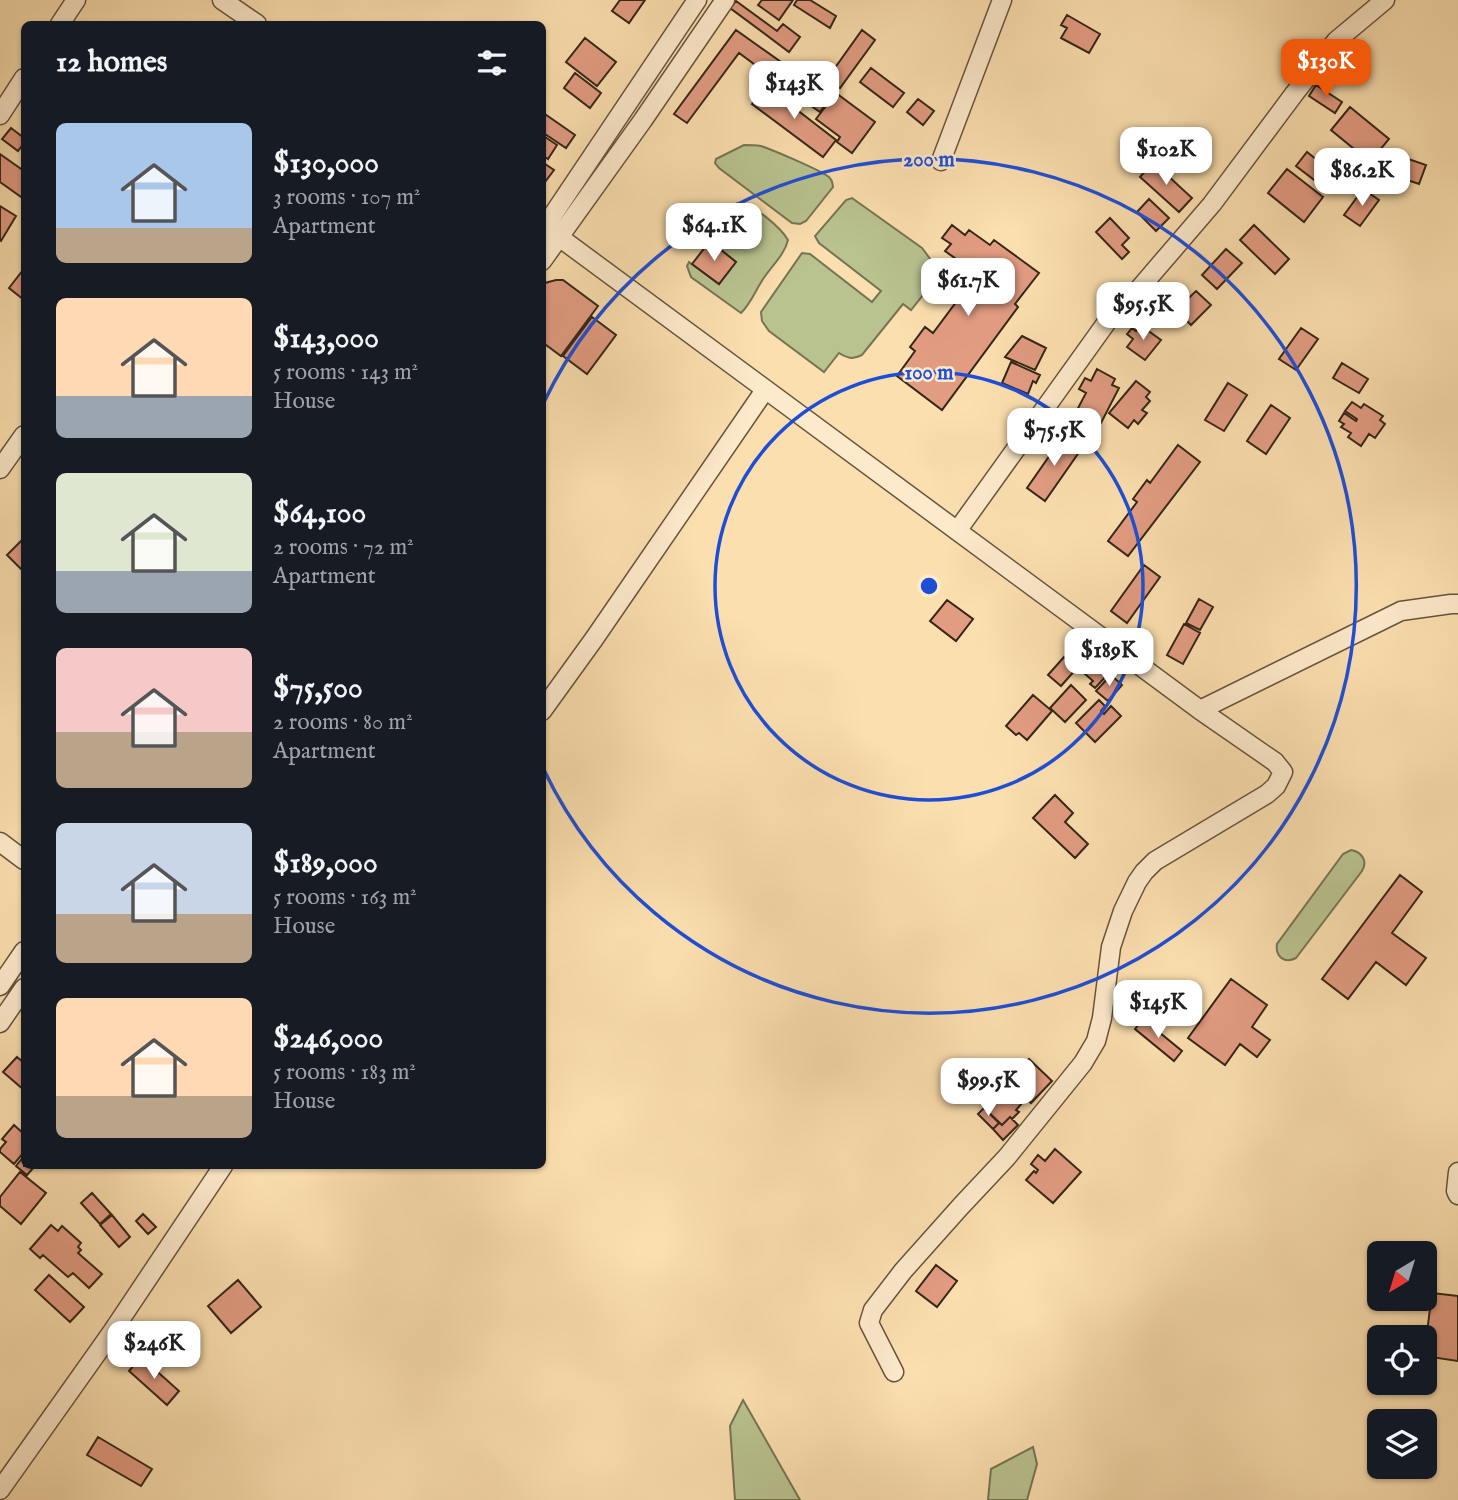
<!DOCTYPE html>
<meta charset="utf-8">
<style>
:root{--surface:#171b24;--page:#20242c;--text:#f1f3f6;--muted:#9ea1a6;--accent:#ea580c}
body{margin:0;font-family:"IM FELL English",serif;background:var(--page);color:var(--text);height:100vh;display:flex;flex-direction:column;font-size:26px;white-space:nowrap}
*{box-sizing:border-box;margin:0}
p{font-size:23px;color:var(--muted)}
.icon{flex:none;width:38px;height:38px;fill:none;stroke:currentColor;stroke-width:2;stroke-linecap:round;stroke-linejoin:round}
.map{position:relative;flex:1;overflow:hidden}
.details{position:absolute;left:21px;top:21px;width:525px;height:1148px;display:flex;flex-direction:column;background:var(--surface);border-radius:10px;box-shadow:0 2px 5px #0004}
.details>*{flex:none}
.needle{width:46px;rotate:218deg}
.tools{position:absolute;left:1367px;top:1241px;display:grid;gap:14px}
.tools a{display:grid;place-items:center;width:70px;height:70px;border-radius:10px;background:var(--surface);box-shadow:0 2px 5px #0004;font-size:35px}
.price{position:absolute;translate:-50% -60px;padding:0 16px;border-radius:14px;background:#fff;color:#222;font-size:23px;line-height:46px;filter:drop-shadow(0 2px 4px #0008)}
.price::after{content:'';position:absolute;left:50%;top:42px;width:21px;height:16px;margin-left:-10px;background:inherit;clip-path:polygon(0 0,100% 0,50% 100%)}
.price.selected{background:var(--accent);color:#fff}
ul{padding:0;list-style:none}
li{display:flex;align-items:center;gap:21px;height:175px;padding:0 35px}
li span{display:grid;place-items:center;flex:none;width:196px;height:140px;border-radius:10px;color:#555}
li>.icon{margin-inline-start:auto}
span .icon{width:84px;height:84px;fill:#fffc;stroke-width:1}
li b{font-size:30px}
h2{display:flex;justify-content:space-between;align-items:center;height:84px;padding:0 35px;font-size:30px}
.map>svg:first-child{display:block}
.green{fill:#b9c390;stroke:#767453;stroke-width:2}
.building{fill:#e29c82;stroke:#342616;stroke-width:2}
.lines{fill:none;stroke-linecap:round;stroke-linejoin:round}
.minor-casing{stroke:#66543c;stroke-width:21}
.minor{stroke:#fdeacb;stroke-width:18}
.ring{fill:none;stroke:#1d4ed8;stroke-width:3.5}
.centre{fill:#1d4ed8;stroke:#fdeacb;stroke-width:3.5}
.ring-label{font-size:21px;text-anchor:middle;font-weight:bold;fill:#1d4ed8;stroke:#fdeacb;stroke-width:5;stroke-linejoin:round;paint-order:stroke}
</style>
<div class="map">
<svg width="1458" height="1500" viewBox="0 0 1458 1500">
<rect width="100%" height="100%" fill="#fcdfaf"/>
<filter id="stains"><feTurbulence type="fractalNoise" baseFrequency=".00286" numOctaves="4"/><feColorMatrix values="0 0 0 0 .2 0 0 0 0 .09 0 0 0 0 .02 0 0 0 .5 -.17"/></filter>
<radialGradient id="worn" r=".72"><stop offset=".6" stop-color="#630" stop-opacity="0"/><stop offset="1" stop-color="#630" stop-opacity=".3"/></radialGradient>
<path class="green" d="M744 145C750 145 755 145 761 146 773 150 820 170 829 177 833 181 832 182 833 187L806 221 800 224 792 223 719 168 715 163 716 159Z
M852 198 922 248 934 264 938 274 935 280 911 310 903 304 862 355C852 360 847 358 839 353L824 372 769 331 762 321 761 312 802 253 810 254 872 302 881 291 819 243 815 236 846 200Z
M737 203C752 202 781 228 788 240 784 257 768 269 760 284 754 294 750 304 741 313L691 277 687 266 689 262 719 284 736 262 707 239 728 211Z
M1351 850C1362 852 1368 861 1362 871L1296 958C1285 964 1275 957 1277 944L1343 854Z
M743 1400 800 1500H735L730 1426Z
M1033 1447 1037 1464 1027 1500H988L991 1469Z"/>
<path class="building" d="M620 0H645L629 23 612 11Z
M762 0H793L779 20 758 5Z
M797 0H810L836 16 830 28 794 5Z
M736 1 777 31 783 24 800 37 789 52 730 8Z
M1067 15 1100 34 1089 53 1061 38 1067 28 1061 25Z
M736 30 781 62 770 76 739 53 687 123 674 114Z
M862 30 875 40 840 88 827 79Z
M585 38 616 62 597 86 566 62Z
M787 66 831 96 820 112 777 82Z
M871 68 904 93 893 107 860 82Z
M575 73 601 93 590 108 564 88Z
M1316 85 1342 102 1335 113 1309 96Z
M766 86 836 140 823 157 752 104Z
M836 93 875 122 852 153 837 142 840 137 816 119Z
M918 99 934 111 923 125 907 112Z
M1350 107 1389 139 1370 162 1331 130Z
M542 112 575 135 566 148 542 132Z
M11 128 24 138V143L18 151 2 139Z
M542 135 557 145 548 159 542 155Z
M1307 152 1336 175 1326 189 1296 166Z
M1391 153 1426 165 1419 184 1384 172Z
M0 154 24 171V199L0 182Z
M542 162 554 170 542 186Z
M1153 162 1192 198 1179 212 1140 177Z
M1287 169 1323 197 1304 222 1268 193Z
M1363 189 1379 200 1360 226 1344 215Z
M1149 199 1169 218 1156 231 1137 212Z
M0 206 16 216 1 241 0 240Z
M1110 218 1129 238 1122 245 1129 252 1122 259 1096 232Z
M952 225 965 235 969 230 990 245 994 240 1039 273 1015 304 1018 307 942 410 897 376 915 351 910 347 925 327 933 333 977 274 945 251 951 244 942 238Z
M1254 225 1289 259 1275 274 1240 240Z
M710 241 736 262 719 284 692 264Z
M1226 249 1242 263 1217 289 1202 275Z
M23 270 24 271V300L9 288Z
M556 280H563L598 306 561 356 542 342V286L545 283Z
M1196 291 1211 305 1191 325 1176 310Z
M592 317 616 335 587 374 563 356Z
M1140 325 1161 340 1145 360 1127 347 1133 339 1127 334 1132 328 1136 331Z
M1301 328 1318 339 1296 370 1279 359Z
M1022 336 1046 348 1035 370 1005 357Z
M1011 362 1040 375 1036 383 1033 381 1028 394 1002 383Z
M1342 363 1368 379 1359 393 1333 378Z
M1097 369 1115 379 1112 385 1119 388 1101 423 1077 410 1086 393 1079 389 1085 378 1091 381Z
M1136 381 1150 392 1146 397 1150 401 1142 410 1147 413 1138 424 1134 420 1128 428 1109 413Z
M1228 383 1247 395 1224 431 1205 420Z
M1352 402 1361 408 1364 404 1383 416 1380 420 1385 424 1375 438 1369 434 1361 446 1348 437 1351 433 1341 427 1344 424 1339 421 1344 413 1356 421 1357 419 1345 411Z
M1271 405 1290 418 1266 454 1247 441Z
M1064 435 1082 448 1045 501 1027 488Z
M1178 445 1200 462 1128 556 1108 541 1137 502 1133 499 1147 480 1150 483Z
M24 538V572L7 555Z
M1144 565 1160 577 1127 623 1111 611Z
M1199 599 1213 607 1200 630 1186 623Z
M947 600 973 619 956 641 930 621Z
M1184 624 1200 633 1183 664 1167 655Z
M1064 657 1077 668 1061 686 1048 675Z
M1097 661 1110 672 1095 688 1090 684 1093 681 1085 674Z
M1111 675 1122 685 1108 701 1096 691Z
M1071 685 1086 700 1065 722 1050 708Z
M1033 695 1052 711 1027 740 1019 733 1016 735 1006 726Z
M1099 700 1105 706 1101 711 1104 714 1111 706 1121 716 1095 742 1076 723Z
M1055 795 1073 813 1065 822 1088 844 1075 858 1033 818Z
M1400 875 1422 892 1392 933 1426 958 1406 985 1376 962 1348 999 1322 979Z
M1231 979 1267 1005 1252 1027 1270 1040 1257 1057 1240 1044 1225 1065 1188 1038Z
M1143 1019 1182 1051 1174 1061 1135 1029Z
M17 1057 24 1063V1090L3 1072Z
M1029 1059 1052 1081 1031 1103 1007 1081Z
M1007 1086 1023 1102 1016 1110 1019 1112 1012 1119 1010 1117 1002 1125 984 1108Z
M984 1108 999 1123 993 1129 978 1114Z
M1010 1117 1018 1125 1003 1140 993 1129 999 1123 1002 1125Z
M14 1125 24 1134V1152L14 1164 0 1152V1149L6 1142 2 1139Z
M1055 1149 1081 1172 1053 1203 1026 1180 1034 1171 1036 1173 1038 1170 1031 1164 1038 1155 1045 1161Z
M24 1156V1166H35L27 1175 16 1166Z
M20 1172 46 1193 21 1224 0 1206V1197Z
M92 1193 111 1214 100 1224 81 1203Z
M143 1214 156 1227 148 1234 136 1221Z
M112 1215 130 1237 119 1247 100 1225Z
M51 1225 58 1231 62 1226 81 1243 78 1247 81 1250 78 1253 102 1274 89 1288 73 1273 68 1277 43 1255 40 1258 30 1249Z
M936 1265 957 1281 937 1307 916 1291Z
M49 1275 84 1307 70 1322 35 1290Z
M238 1280 261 1307 231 1333 208 1306Z
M1432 1293 1458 1296V1361L1424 1356Z
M141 1357 179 1391 167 1405 129 1371Z
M98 1437 152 1469 141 1486 87 1455Z"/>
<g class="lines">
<g class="minor-casing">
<path id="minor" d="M222 0 257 24
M60 24 76 0
M0 115 24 78
M941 161 1002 0
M542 227 559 237 1200 710 1275 762 1283 772 1276 786 1267 794 1155 861 1144 872 1137 882 1123 911 1111 947 1102 1018 1096 1041 1083 1063 1007 1157 961 1206 903 1271 873 1310 869 1323 894 1372
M542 231 697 0
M542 261 643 120 725 0
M0 469 24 435
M957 531 1114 312 1139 289 1212 204 1294 94 1336 41 1385 0
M1200 710 1401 611 1451 604H1458
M542 711 594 639 765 390
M0 842 24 860
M0 986 24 951
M0 1023 24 988
M1458 1172 1456 1191 1458 1195
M0 1490 112 1332 223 1166"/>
</g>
<use href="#minor" class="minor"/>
</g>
<g class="ring">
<circle cx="929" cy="586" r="214"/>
<path d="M544 402A427 427 0 1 1 544 770"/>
</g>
<circle cx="929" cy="586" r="10" class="centre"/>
<g class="ring-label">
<text x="929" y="166">200 m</text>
<text x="929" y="379">100 m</text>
</g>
<rect width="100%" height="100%" filter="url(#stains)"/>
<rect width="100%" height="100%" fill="url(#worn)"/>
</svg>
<div class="tools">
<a><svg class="needle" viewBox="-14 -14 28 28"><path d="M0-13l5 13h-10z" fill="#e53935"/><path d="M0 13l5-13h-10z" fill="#9ea1a6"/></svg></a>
<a><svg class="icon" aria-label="locate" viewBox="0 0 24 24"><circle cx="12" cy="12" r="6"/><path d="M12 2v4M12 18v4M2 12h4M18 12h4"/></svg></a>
<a><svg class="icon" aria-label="layers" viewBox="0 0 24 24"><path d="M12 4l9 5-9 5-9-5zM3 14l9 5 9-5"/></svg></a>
</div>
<b class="price selected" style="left:1326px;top:99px">$130K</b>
<b class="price" style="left:794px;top:121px">$143K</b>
<b class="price" style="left:1166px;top:187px">$102K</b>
<b class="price" style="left:1362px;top:208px">$86.2K</b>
<b class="price" style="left:714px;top:263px">$64.1K</b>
<b class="price" style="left:968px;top:318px">$61.7K</b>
<b class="price" style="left:1143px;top:342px">$95.5K</b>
<b class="price" style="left:1054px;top:468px">$75.5K</b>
<b class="price" style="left:1109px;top:688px">$189K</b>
<b class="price" style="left:1158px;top:1040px">$145K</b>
<b class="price" style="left:988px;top:1118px">$99.5K</b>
<b class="price" style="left:154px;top:1381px">$246K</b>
<section class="details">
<h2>12 homes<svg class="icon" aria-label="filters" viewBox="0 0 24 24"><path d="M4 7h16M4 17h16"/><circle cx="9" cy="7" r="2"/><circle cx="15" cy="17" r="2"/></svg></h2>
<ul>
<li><span style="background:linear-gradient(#a9c7e8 75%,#b9a48a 0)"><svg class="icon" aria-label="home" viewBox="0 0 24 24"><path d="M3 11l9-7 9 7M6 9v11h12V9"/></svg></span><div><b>$130,000</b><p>3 rooms · 107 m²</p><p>Apartment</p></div></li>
<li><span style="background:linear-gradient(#ffd9b3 70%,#9aa5b1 0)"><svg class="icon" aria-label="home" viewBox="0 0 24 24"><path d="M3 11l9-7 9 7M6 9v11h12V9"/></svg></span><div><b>$143,000</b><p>5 rooms · 143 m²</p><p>House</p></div></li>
<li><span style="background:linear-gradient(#dfe7d0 70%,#9aa5b1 0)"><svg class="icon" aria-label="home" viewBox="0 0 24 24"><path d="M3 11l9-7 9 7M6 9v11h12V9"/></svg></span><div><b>$64,100</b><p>2 rooms · 72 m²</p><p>Apartment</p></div></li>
<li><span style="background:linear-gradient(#f6c9c9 60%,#b9a48a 0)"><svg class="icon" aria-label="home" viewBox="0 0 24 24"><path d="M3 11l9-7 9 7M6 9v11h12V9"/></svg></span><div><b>$75,500</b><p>2 rooms · 80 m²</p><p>Apartment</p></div></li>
<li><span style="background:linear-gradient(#c9d6e8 65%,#b9a48a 0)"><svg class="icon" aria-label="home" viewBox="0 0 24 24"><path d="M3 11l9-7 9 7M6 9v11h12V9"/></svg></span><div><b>$189,000</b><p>5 rooms · 163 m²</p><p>House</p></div></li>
<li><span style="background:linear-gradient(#ffd9b3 70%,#b9a48a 0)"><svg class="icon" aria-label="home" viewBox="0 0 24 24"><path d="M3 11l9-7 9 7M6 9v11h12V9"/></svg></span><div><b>$246,000</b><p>5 rooms · 183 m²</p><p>House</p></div></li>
</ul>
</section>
</div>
